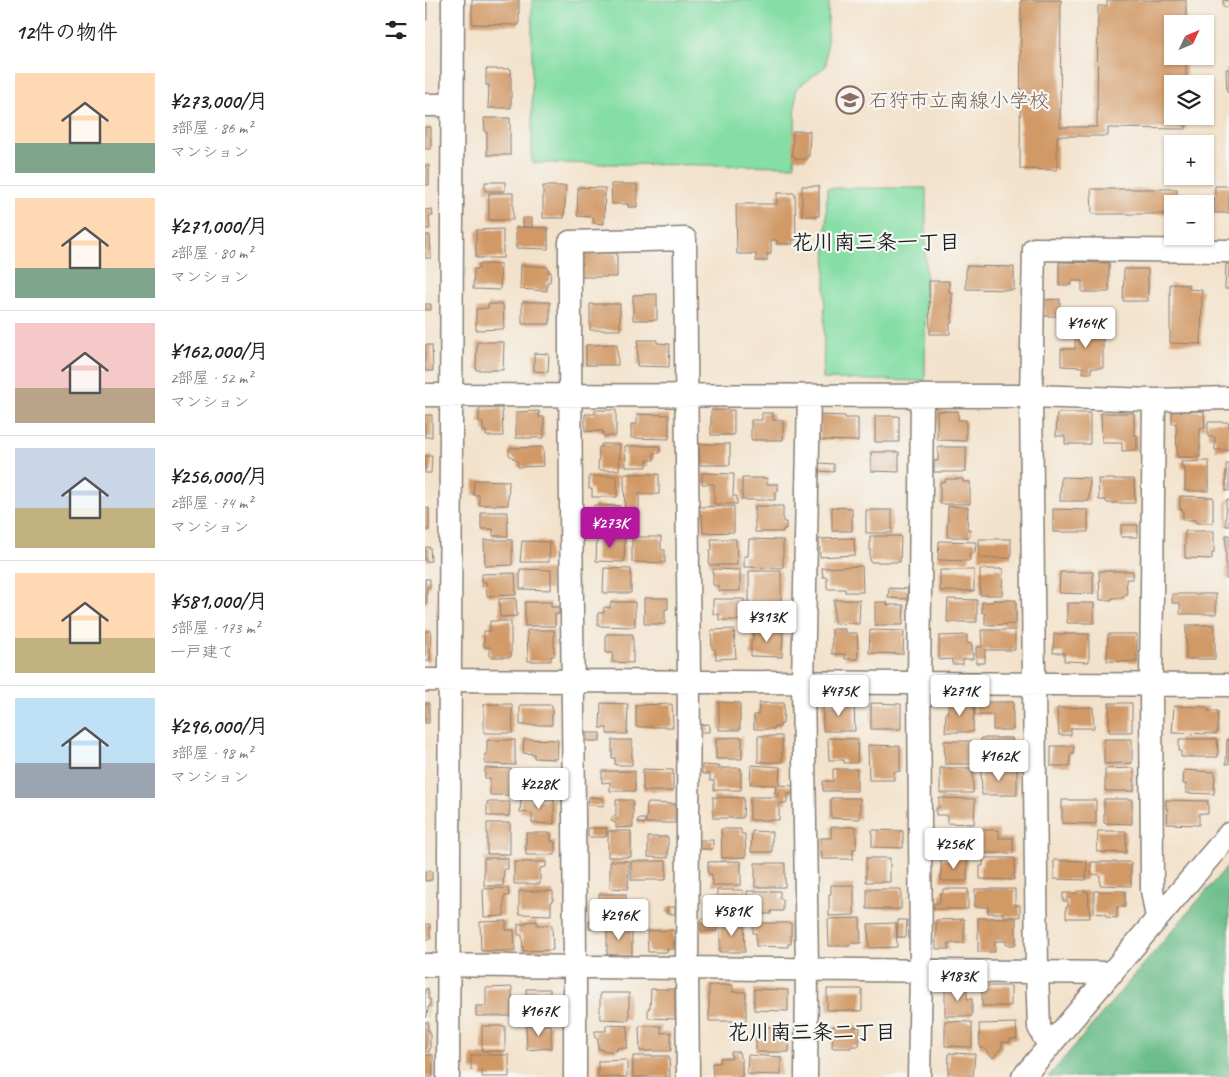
<!DOCTYPE html>
<html lang="ja">
<meta charset="utf-8">
<style>
:root{--surface:#fff;--page:#f6f6f6;--text:#222;--muted:#767676;--line:#e0e0e0;--accent:#b5179e}
body{margin:0;font-family:Caveat,"Klee One",sans-serif;background:var(--page);color:var(--text);height:100vh;display:flex;flex-direction:column;font-size:19px;white-space:nowrap}
*{box-sizing:border-box;margin:0}
p{font-size:16px;color:var(--muted)}
.icon{flex:none;width:28px;height:28px;fill:none;stroke:currentColor;stroke-width:2;stroke-linecap:round;stroke-linejoin:round}
.map{position:relative;flex:1;overflow:hidden}
.details{display:flex;flex-direction:column;background:var(--surface);width:425px}
.details>*{flex:none}
.needle{width:32px;rotate:46deg}
.fabs{position:absolute;left:739px;top:15px;display:grid;gap:10px}
.fabs a{display:grid;place-items:center;width:50px;height:50px;border-radius:0px;background:var(--surface);box-shadow:0 1px 4px #0004;font-size:25px}
.price{position:absolute;translate:-50% -42px;padding:0 11px;border-radius:5px;background:#fff;color:#222;font-size:16px;line-height:32px;filter:drop-shadow(0 1px 2px #0008)}
.price::after{content:'';position:absolute;left:50%;top:30px;width:15px;height:11px;margin-left:-8px;background:inherit;clip-path:polygon(0 0,100% 0,50% 100%)}
.price.selected{background:var(--accent);color:#fff}
ul{padding:0;list-style:none}
li{display:flex;align-items:center;gap:15px;height:125px;padding:0 15px}
li+li{border-top:1px solid var(--line)}
li span{display:grid;place-items:center;flex:none;width:140px;height:100px;border-radius:0px;color:#555}
li>.icon{margin-inline-start:auto}
span .icon{width:60px;height:60px;fill:#fffc;stroke-width:1}
li b{font-size:21px}
h2{display:flex;justify-content:space-between;align-items:center;height:60px;padding:0 15px;font-size:21px}
main{display:flex;flex:1;min-height:0}
.map>svg:first-child{display:block}
.green{fill:#85dea4;stroke:#507d60}
.forest{fill:#6cbd8a;stroke:#446c53}
.building{fill:#d19966}
.lines{fill:none;stroke-linecap:round;stroke-linejoin:round}
.street-casing{stroke:#887f74;stroke-width:25}
.street{stroke:#fff;stroke-width:22}
.labels{text-anchor:middle;dominant-baseline:central;stroke-width:4.5;stroke-linejoin:round;paint-order:stroke}
.education-label{font-size:20px;fill:#785e54;stroke:#f6f6f2;text-anchor:start}
.neighbourhood-label{font-size:21px;font-weight:bold;fill:#1c1c1c;stroke:#f6f6f2}
</style>
<main>
<section class="details">
<h2>12件の物件<svg class="icon" aria-label="filters" viewBox="0 0 24 24"><path d="M4 7h16M4 17h16"/><circle cx="9" cy="7" r="2"/><circle cx="15" cy="17" r="2"/></svg></h2>
<ul>
<li><span style="background:linear-gradient(#ffd9b3 70%,#7fa58c 0)"><svg class="icon" aria-label="home" viewBox="0 0 24 24"><path d="M3 11l9-7 9 7M6 9v11h12V9"/></svg></span><div><b>¥273,000/月</b><p>3部屋 · 86 m²</p><p>マンション</p></div></li>
<li><span style="background:linear-gradient(#ffd9b3 70%,#7fa58c 0)"><svg class="icon" aria-label="home" viewBox="0 0 24 24"><path d="M3 11l9-7 9 7M6 9v11h12V9"/></svg></span><div><b>¥271,000/月</b><p>2部屋 · 80 m²</p><p>マンション</p></div></li>
<li><span style="background:linear-gradient(#f6c9c9 65%,#b9a48a 0)"><svg class="icon" aria-label="home" viewBox="0 0 24 24"><path d="M3 11l9-7 9 7M6 9v11h12V9"/></svg></span><div><b>¥162,000/月</b><p>2部屋 · 52 m²</p><p>マンション</p></div></li>
<li><span style="background:linear-gradient(#c9d6e8 60%,#c2b280 0)"><svg class="icon" aria-label="home" viewBox="0 0 24 24"><path d="M3 11l9-7 9 7M6 9v11h12V9"/></svg></span><div><b>¥256,000/月</b><p>2部屋 · 74 m²</p><p>マンション</p></div></li>
<li><span style="background:linear-gradient(#ffd9b3 65%,#c2b280 0)"><svg class="icon" aria-label="home" viewBox="0 0 24 24"><path d="M3 11l9-7 9 7M6 9v11h12V9"/></svg></span><div><b>¥581,000/月</b><p>5部屋 · 173 m²</p><p>一戸建て</p></div></li>
<li><span style="background:linear-gradient(#bfe0f5 65%,#9aa5b1 0)"><svg class="icon" aria-label="home" viewBox="0 0 24 24"><path d="M3 11l9-7 9 7M6 9v11h12V9"/></svg></span><div><b>¥296,000/月</b><p>3部屋 · 98 m²</p><p>マンション</p></div></li>
</ul>
</section>
<div class="map">
<svg width="804" height="1077" viewBox="0 0 804 1077">
<rect width="100%" height="100%" fill="#f6f6f2"/>
<filter id="ink" filterUnits="userSpaceOnUse"><feTurbulence type="fractalNoise" baseFrequency=".02" numOctaves="2"/><feDisplacementMap in="SourceGraphic" scale="10" xChannelSelector="R" yChannelSelector="G"/><feConvolveMatrix kernelMatrix="1 2 1 2 8 2 1 2 1" color-interpolation-filters="sRGB"/></filter>
<filter id="wash" filterUnits="userSpaceOnUse"><feTurbulence type="fractalNoise" baseFrequency=".0096" numOctaves="4" result="noise"/><feDisplacementMap in="SourceGraphic" scale="20" xChannelSelector="R" yChannelSelector="G"/><feGaussianBlur stdDeviation="1.12" result="paint"/><feColorMatrix in="noise" values="0 0 0 0 0 0 0 0 0 0 0 0 0 0 0 0 0 1.4 0 .05"/><feComposite in="paint" operator="in"/></filter>
<g filter="url(#wash)">
<rect width="100%" height="100%" fill="#f3e2cb"/>
<path class="green" d="M107 0H404L401 66 371 89 369 166 107 163Z
M402 188H501L500 381 398 379Z"/>
<path class="forest" d="M804 864V1077H623Z"/>
<g id="blocks">
<path class="building" d="M47 0H94V25L47 24Z
M596 0H636L635 127H672L673 6H682V0H761V24H748V56H761V84H748V116H761V129L683 128V136H632V170L595 169Z
M798 0H804V7H798Z
M0 3H2V20H0Z
M61 69H86V108H63L64 85H61Z
M801 69H804V92H802Z
M59 118H85V155H62V132H60Z
M0 127H6V149H0Z
M368 131H385L384 156H382V159H370V156H367Z
M0 165H4V185H0Z
M60 182H80V191H60Z
M186 184H212V207H203V204H187Z
M118 186H141L139 218H118Z
M377 186H394V216H377Z
M790 186H804V213H789Z
M153 187 180 188 179 224 168 223V217L152 216Z
M666 189H752V204H748V214H667Z
M64 193H88V220H64Z
M352 193H370L371 240H367L368 244H352V240H346V254H342V261H331V254H312L311 204H352Z
M7 209 8 216H4L5 229H0V210Z
M98 218H107V227H98Z
M91 227 123 228V249L91 248Z
M78 229V258H51V230Z
M0 235H5L6 258H0Z
M156 253H192V277H156Z
M634 262 684 263V292H657V281H647V285H634Z
M54 264H76L75 290 48 289 49 269H54Z
M801 264H804V289H800Z
M96 265 123 267V272H126L125 282H122V291L95 289Z
M541 266 589 267V290L541 289Z
M699 269H723V301H698Z
M504 281H524V292H527V323H525V334H505Z
M745 284 764 285V289L777 290 776 344 745 343Z
M232 294V320H208V295Z
M635 299V316H619V300Z
M97 302H125V324H97Z
M0 304H6V310H0Z
M63 304H78L79 329 51 330V309L63 308Z
M165 304H195V330H165Z
M656 324 678 325V368H666V373H658V367L636 366V349H650V333H656Z
M213 340H232V343L245 344 244 367 212 366Z
M52 342H79L78 370H51Z
M192 344 193 365H161V345Z
M0 345H7L8 371H0Z
M109 353 124 354 123 372 109 371Z
M77 408 78 436H61V431H58V423H54V409Z
M170 410H191V436H178V431H160V414H170Z
M286 410H309V435H286Z
M114 411V417H119V438H91V412Z
M512 411H533V420H541V441L512 440Z
M747 411H779L780 428H775V457H752L751 423 747 424Z
M337 413H348V420H358V440H326V420H337Z
M632 413H665V444H640V436H631Z
M676 413H709V435H712V450L697 451V443H677Z
M212 414 244 415V439L206 438V424H212Z
M0 415H7V437H0Z
M395 415 420 416V418H433V441L395 440Z
M450 416H474V442H450Z
M783 422H804V450H790V437H783Z
M176 444H195L194 470H173L174 447H177Z
M274 444H305V465H275Z
M200 446H235V453H229V460H222V467H201Z
M118 447 119 466 93 467 92 461 84 455V448Z
M513 447H541V472H509V461H513Z
M446 452H474V472L446 471Z
M0 456H7L6 473H0Z
M784 461V491H760V468H757L756 462Z
M394 463 409 464V472L394 471Z
M801 464H804V491H801Z
M277 473 309 474 308 496H312V504H289V484H277Z
M199 474H234V494H214V516H200Z
M164 476H192V497H167V489H164Z
M636 477 665 478 664 501H635Z
M317 478H342V484H353V492H350V500H317Z
M520 479H538V482H545V504H515V482H521Z
M673 479H709L710 503H682L681 500H674Z
M49 480 84 481 83 505H54V495H48Z
M755 496 788 497V523H771V520H758V510L755 509Z
M801 500H804V526H801Z
M169 505 195 506 194 530H172V517H168Z
M309 506V532L278 533 277 515H274L273 507Z
M330 506H358V522H361V529H358V532H330Z
M523 506 543 507 542 529H545V537H522Z
M407 507 427 508V531H407Z
M0 508H4V530H0Z
M628 509 663 510V532H628Z
M441 510H467V533H441Z
M56 512H82L83 536H68V529H56Z
M696 525H713V537H696Z
M760 531H789V553H787V559L760 558Z
M801 535H804V579H801Z
M172 536 200 538 199 562 171 561Z
M445 536H476L475 562H445Z
M207 537H236V550H240V563L207 562Z
M429 538 430 555 395 557 394 539Z
M286 539H311L312 565H284L285 550H287Z
M324 539 358 540V568L319 567V556H323Z
M554 539H586V558H554Z
M59 540H87V565L60 566Z
M97 541 125 542 124 562H95Z
M514 541 551 542 550 553H545L544 561 513 560Z
M0 547H5L6 561H0Z
M437 566 438 592H420V589H402V577H398L397 568Z
M179 568 206 569V593H178Z
M95 569 126 570V590L95 589Z
M288 569 315 570V591H294V586L288 585Z
M555 569H578L577 595H555Z
M515 570H549V591H515Z
M324 571H356V606H324Z
M674 571H708V579H701L702 595 698 596V598H687V600H675Z
M635 572H668V594L634 593Z
M90 573 91 595 62 596 61 582H57V574Z
M0 579H5V587H2V604H0Z
M464 588 483 589 482 599 463 598Z
M747 594H791V614H755V603H747Z
M91 598 92 616 75 617 74 599Z
M219 598H243V609H240V624H219Z
M288 599H319V620H294V614H288Z
M523 599 552 600V622H522Z
M409 600H435L434 624 409 623Z
M568 600H591V624L560 625V613H557V602H568Z
M100 602H126V607H134V614H130V626H100Z
M186 602H210V627L173 626V613H179V607L185 608Z
M450 602H462V605H479L478 625H450Z
M642 603H669V623H642Z
M65 621H86V657H65V647H59V631H65Z
M761 625H790V659H761Z
M309 629 311 658 291 659 290 649H287L286 630Z
M407 629H420V633H432L433 659H420V654H407Z
M102 630H129V656H126V661H103Z
M328 630H358L357 657 326 656V641H328Z
M445 630 479 631 478 654 444 653Z
M556 630H590V650H560V663H551V647H557Z
M0 631H6L5 661H0Z
M181 634H208V663L187 662 188 653H181Z
M629 634H664V662L639 661V653H628Z
M683 634H712V662L682 661Z
M542 635V643L547 644 548 659H538V664H527V659L514 660V636Z
M294 702 315 703V730H294Z
M523 702H549L548 732H520L521 713 523 712Z
M550 702H588V730H568V715H550Z
M0 703H4V723H0Z
M176 703 203 704 202 734H182V728H175Z
M334 703H359L358 724H355V727H349V729H329V715H333Z
M398 703H429L430 731H398Z
M446 703 476 704V729H446Z
M684 703H707V732H684Z
M59 704H87L88 733H59Z
M247 704 248 727H211V705Z
M95 705H127V725H95Z
M749 706 783 707V711H793L792 734 747 733Z
M668 707 669 728H646V735H634L632 708Z
M284 724V732H275V725Z
M162 733H175V741H162Z
M333 736H357V762H333Z
M317 737V759H291V738Z
M403 738 433 739 432 763H419V760H404Z
M556 738H587V761L556 760Z
M99 739 133 740 132 759 109 758V754L98 753Z
M679 739H707V763L679 764Z
M754 739H792L793 757H756V751H754Z
M802 739H804V764H801Z
M62 740H90V765L60 764V754H62Z
M187 740H207V765H190V758H187Z
M519 741H547V764H520Z
M443 745 475 746V771L469 772V780H444Z
M626 746H649L648 754H645V766H626Z
M277 765 294 766V768H316V790H289V781H285V774H277Z
M326 765 355 767 354 785 368 786 367 794H362V803H354V820H325V797H353V793H350L351 785 325 784Z
M60 768 92 769V795H65V778H60Z
M515 768H548V793H515Z
M592 768V795H557L556 769Z
M709 768V791H680V769Z
M96 769H127L128 791H107V785H96Z
M218 769 248 770V791H218Z
M408 769H432V791H398V781H408Z
M759 770 790 772 789 794 761 793V784H758Z
M177 771H210V791H185V782L177 783Z
M164 797 178 798V806L163 805Z
M288 797 319 798 318 818H288Z
M406 798H435V819L406 818Z
M514 798 550 799 549 824 522 823V815H511V808H514Z
M96 799 129 800V824L107 823V813L95 812Z
M679 799H707V824L679 823Z
M191 800H208V827L191 828V823L186 821 188 816H191Z
M637 800H671V824L637 823Z
M741 800 783 801V814L774 813V825L742 824 743 809H741Z
M62 802H85L84 816H62Z
M222 803 250 804V823H221Z
M213 819H220V824L213 823Z
M62 823H85V854H62Z
M406 827H431V849H428V859H397L396 838H406Z
M163 828H182L181 837H163Z
M296 829H316V834H320L321 857 297 858Z
M447 830 478 831V848L447 847Z
M556 830H574V838H588V853H556Z
M183 831H206V857H183Z
M327 831 347 832V852H326Z
M518 831H545L546 852H519Z
M673 831H701V853L672 852Z
M101 833H126V841L130 842V855H101Z
M223 837H243V858L223 857Z
M274 840H288V849H274Z
M59 858H83V869H79L78 886H59Z
M441 858H465V882H441Z
M558 858H590L589 880 555 879V866H558Z
M516 859H542V881H516Z
M629 860 662 861 661 880 629 879Z
M185 861H204L203 889 185 888Z
M206 861H241V880H206Z
M316 861V885H287V874H283V862Z
M89 862H121V867L115 868V884H89Z
M666 862H706V886L675 885V875L666 874Z
M330 863H360V887H330Z
M7 871V880L0 881V872Z
M406 885H429V915L404 916V894H406Z
M83 888 84 896H79V916L59 917 58 889Z
M442 889H476V909H442Z
M518 889H543V909H509V903H515V894L518 893Z
M550 889H590V905H595V917L578 916V913H563V907H550Z
M292 890H318V898H312V918H292Z
M94 891H128V901H126V915L94 914Z
M322 891H355V899H358V911H346V914H322Z
M652 891H663L665 918H641V907H643V901H638V893H652Z
M669 891H700V907H692V918L681 917V914L669 913Z
M174 894H201V919H174Z
M242 907H250V914H242Z
M293 918 292 931H276V919Z
M435 918 436 943H425V946H404L403 919Z
M553 918H591V945H581V941H570V952H553Z
M539 919V943H523L524 949H511V920Z
M164 920H180V928L164 929Z
M473 920H482L481 937H472Z
M81 921V930H89L90 951H56L55 922Z
M112 921V925H127L128 950 98 951 97 935H93V924H101V922Z
M295 921H319L320 952H295Z
M328 923H366V944H363V947L331 946V933H328Z
M471 923 472 947 444 948 443 924Z
M0 924H5V939H0Z
M182 924H186L187 927 207 926V955H182Z
M249 930V949H242L243 952H223L222 931Z
M284 985H308V992H321V1021H284Z
M520 986H542V999H547V1016H520Z
M557 986H586V1006H557Z
M87 987V1016H51V1006H61V988Z
M0 989H3V999H5V1007H3L2 1017H0Z
M101 989H125V1020H101Z
M226 989H250V1019L223 1018V1008H225Z
M329 989 363 990V1011L329 1010Z
M402 989H437V1011L402 1010Z
M175 993H204V1020L175 1019Z
M520 1021 547 1022V1047L520 1046Z
M0 1022H3V1031H5V1050H4V1052H0Z
M591 1023 592 1039H585V1042H577V1047L568 1058 559 1048H555L554 1024Z
M126 1025V1048L102 1050 101 1026Z
M181 1025 203 1026 202 1048H192V1051H177V1049H173V1038H170V1031H181Z
M57 1026H80V1051H57Z
M214 1026H236V1033L246 1032V1051H215Z
M408 1026 435 1027 434 1046H426V1048H407Z
M331 1027H361L362 1034H364V1052H331Z
M306 1052H314L315 1058H317V1077H288L287 1063H295V1058H307Z
M524 1053 550 1054 548 1077H523Z
M0 1055H8V1077H0Z
M46 1055H84V1077H57V1071L46 1070Z
M323 1055 356 1057V1075L322 1074Z
M208 1056H244L245 1077H208Z
M202 1060V1077H173V1061Z"/>
</g>
</g>
<g filter="url(#ink)">
<use href="#blocks" fill-opacity="0" stroke="#887f74" stroke-width="1"/>
<g class="lines">
<g class="street-casing">
<path id="street" d="M0 105H27
M0 395 606 396 729 400 804 398
M729 400 726 684 727 890 732 918
M0 680 804 685
M0 965 687 973
M624 1047 614 1027 612 972 606 396 609 249 804 251
M23 1077 28 0
M150 1077C151 799 144 521 145 242L260 239 264 681 262 968 263 1077
M381 1077 382 969 378 682 384 396
M494 1077 496 970 494 683 497 396
M598 1077 804 834"/>
</g>
<use href="#street" class="street"/>
</g>
</g>
<defs>
<g id="school-ring" transform="scale(1.4375)"><circle r="9.5" fill="#f6f6f2" stroke="#8d6e63" stroke-width="1.5"/><path d="M0-5L7-2L0 1L-7-2ZM-4 1L0 2.5L4 1V4Q0 6-4 4Z" fill="#8d6e63"/></g>
</defs>
<g fill-rule="evenodd">
<use href="#school-ring" x="425" y="100"/>
</g>
<g class="labels">
<g class="education-label">
<text x="444" y="100">石狩市立南線小学校</text>
</g>
<g class="neighbourhood-label">
<text x="451" y="242">花川南三条一丁目</text>
<text x="387" y="1032">花川南三条二丁目</text>
</g>
</g>
</svg>
<div class="fabs">
<a><svg class="needle" viewBox="-14 -14 28 28"><path d="M0-13l5 13h-10z" fill="#e53935"/><path d="M0 13l5-13h-10z" fill="#767676"/></svg></a>
<a><svg class="icon" aria-label="layers" viewBox="0 0 24 24"><path d="M12 4l9 5-9 5-9-5zM3 14l9 5 9-5"/></svg></a>
<a>+</a>
<a>−</a>
</div>
<b class="price" style="left:661px;top:349px">¥164K</b>
<b class="price selected" style="left:185px;top:549px">¥273K</b>
<b class="price" style="left:342px;top:643px">¥313K</b>
<b class="price" style="left:414px;top:717px">¥475K</b>
<b class="price" style="left:535px;top:717px">¥271K</b>
<b class="price" style="left:574px;top:782px">¥162K</b>
<b class="price" style="left:114px;top:810px">¥228K</b>
<b class="price" style="left:529px;top:870px">¥256K</b>
<b class="price" style="left:307px;top:937px">¥581K</b>
<b class="price" style="left:194px;top:941px">¥296K</b>
<b class="price" style="left:533px;top:1002px">¥183K</b>
<b class="price" style="left:114px;top:1037px">¥167K</b>
</div>
</main>
